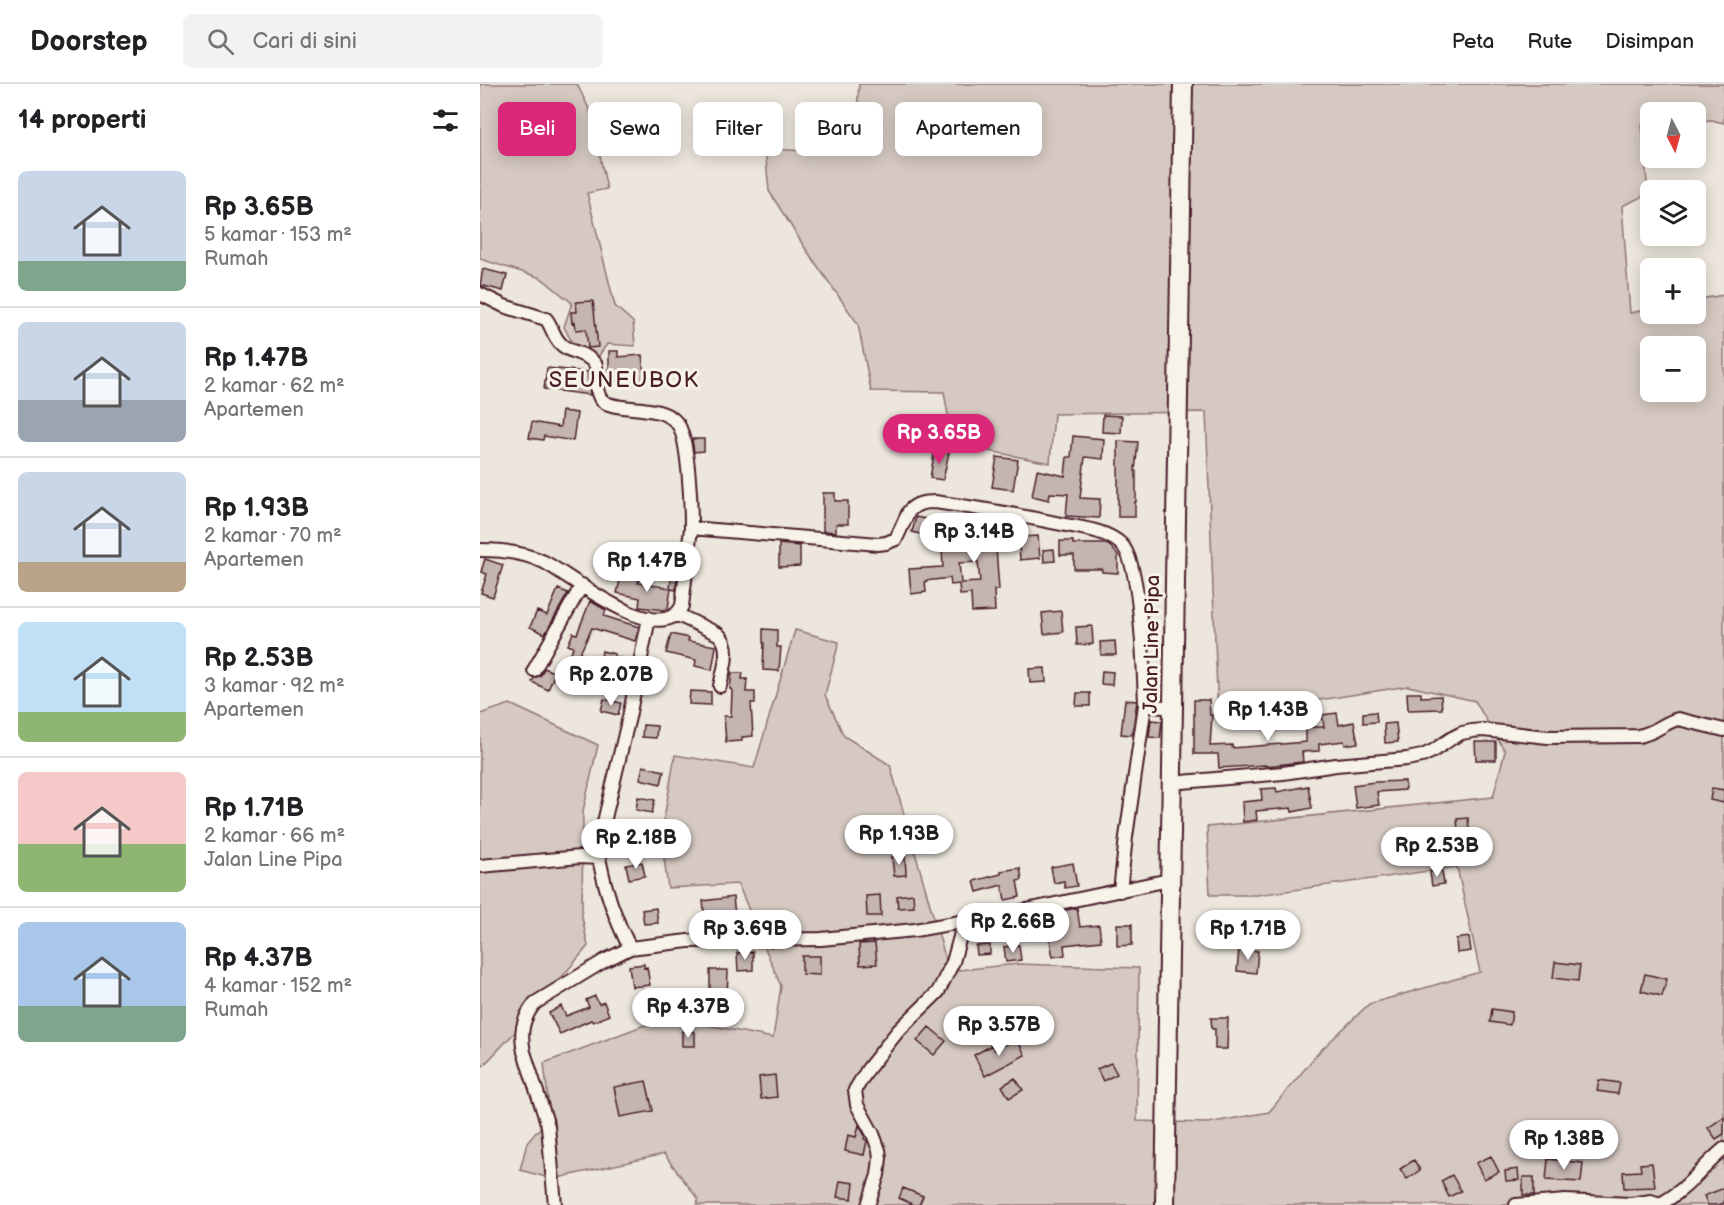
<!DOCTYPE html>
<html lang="id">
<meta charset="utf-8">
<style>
:root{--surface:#fff;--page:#f2f2f2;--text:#202124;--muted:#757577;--line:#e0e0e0;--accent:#db2777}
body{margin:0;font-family:"Balsamiq Sans",sans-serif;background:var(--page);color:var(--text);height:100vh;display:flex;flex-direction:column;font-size:22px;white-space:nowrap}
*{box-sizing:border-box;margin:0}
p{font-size:20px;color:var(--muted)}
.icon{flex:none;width:33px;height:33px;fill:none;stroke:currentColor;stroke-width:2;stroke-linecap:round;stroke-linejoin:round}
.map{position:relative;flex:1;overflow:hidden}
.drawer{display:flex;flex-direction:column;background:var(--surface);width:480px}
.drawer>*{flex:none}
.hud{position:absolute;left:18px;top:18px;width:570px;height:54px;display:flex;gap:12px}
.needle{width:39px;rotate:174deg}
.buttons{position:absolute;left:1160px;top:18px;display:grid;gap:12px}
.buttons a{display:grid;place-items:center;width:66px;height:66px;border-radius:9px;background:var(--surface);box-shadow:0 3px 15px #0003;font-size:30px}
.price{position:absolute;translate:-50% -51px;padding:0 14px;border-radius:21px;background:#fff;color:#222;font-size:20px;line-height:39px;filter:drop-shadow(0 2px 3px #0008)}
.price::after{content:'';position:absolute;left:50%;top:36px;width:18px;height:14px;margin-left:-9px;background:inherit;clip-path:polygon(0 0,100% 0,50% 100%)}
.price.on{background:var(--accent);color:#fff}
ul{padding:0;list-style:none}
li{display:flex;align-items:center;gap:18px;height:150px;padding:0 18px}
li+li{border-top:2px solid var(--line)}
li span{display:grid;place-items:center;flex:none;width:168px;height:120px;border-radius:9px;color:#555}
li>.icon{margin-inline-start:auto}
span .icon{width:72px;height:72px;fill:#fffc;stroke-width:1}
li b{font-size:26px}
h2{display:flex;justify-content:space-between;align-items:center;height:72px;padding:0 18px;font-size:26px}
.pill{padding:0 21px;border-radius:9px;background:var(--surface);box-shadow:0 3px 15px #0003;font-size:21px;line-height:54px}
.pill.on{background:var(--accent);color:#fff}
header{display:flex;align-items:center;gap:36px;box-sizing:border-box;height:84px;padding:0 30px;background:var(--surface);border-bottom:2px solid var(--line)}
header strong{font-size:28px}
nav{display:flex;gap:33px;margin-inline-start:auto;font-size:21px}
.search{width:420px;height:54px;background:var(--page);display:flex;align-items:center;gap:15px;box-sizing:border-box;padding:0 21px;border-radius:9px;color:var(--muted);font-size:22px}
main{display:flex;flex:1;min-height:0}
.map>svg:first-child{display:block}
.green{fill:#d5c9c2;stroke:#907476;stroke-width:1.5;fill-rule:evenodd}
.building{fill:#c4b5b0;stroke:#4a1f2b;stroke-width:1.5;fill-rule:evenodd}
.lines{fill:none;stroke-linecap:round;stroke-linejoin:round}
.street-casing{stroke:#4a1f2b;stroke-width:16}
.secondary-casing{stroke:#4a1f2b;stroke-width:22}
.street{stroke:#f7f3e8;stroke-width:12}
.secondary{stroke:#f7f3e8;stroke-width:18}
.labels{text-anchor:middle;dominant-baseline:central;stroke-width:6;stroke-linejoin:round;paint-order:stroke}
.street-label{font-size:20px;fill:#4a1f2b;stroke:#f7f3e8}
.quarter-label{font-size:22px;letter-spacing:1.5px;fill:#4a1f2b;stroke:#f7f3e8}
</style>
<header>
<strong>Doorstep</strong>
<div class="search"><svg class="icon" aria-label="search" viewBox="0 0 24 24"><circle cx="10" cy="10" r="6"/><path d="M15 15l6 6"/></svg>Cari di sini</div>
<nav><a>Peta</a><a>Rute</a><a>Disimpan</a></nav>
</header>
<main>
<section class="drawer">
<h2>14 properti<svg class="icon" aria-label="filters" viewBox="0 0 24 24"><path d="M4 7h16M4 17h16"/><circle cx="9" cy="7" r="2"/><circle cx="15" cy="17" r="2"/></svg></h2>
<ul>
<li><span style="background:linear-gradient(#c9d6e8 75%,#7fa58c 0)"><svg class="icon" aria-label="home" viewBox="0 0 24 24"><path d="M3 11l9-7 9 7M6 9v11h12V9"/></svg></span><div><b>Rp 3.65B</b><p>5 kamar · 153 m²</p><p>Rumah</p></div></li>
<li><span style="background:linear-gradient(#c9d6e8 65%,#9aa5b1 0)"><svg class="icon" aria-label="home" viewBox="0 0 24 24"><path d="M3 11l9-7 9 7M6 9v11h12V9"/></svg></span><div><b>Rp 1.47B</b><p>2 kamar · 62 m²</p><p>Apartemen</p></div></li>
<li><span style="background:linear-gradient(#c9d6e8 75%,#b9a48a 0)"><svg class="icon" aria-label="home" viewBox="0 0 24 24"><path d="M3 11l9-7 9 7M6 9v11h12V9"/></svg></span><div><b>Rp 1.93B</b><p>2 kamar · 70 m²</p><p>Apartemen</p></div></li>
<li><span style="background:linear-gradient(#bfe0f5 75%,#8fb573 0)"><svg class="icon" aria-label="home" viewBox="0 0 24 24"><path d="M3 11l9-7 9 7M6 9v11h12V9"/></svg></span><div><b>Rp 2.53B</b><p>3 kamar · 92 m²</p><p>Apartemen</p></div></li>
<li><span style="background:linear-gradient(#f6c9c9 60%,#8fb573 0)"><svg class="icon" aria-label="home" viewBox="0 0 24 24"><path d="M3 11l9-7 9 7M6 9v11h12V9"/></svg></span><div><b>Rp 1.71B</b><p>2 kamar · 66 m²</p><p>Jalan Line Pipa</p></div></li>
<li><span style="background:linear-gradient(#a9c7e8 70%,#7fa58c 0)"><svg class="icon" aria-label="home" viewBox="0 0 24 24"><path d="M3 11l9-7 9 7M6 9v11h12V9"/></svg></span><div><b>Rp 4.37B</b><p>4 kamar · 152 m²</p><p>Rumah</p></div></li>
</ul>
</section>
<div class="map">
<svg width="1244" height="1121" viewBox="0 0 1244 1121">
<rect width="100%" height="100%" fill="#ece6dd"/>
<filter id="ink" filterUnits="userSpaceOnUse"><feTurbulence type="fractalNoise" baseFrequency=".0167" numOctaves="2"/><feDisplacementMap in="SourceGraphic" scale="12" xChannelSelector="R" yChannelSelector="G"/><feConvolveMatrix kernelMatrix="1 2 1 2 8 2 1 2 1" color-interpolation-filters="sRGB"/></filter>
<g filter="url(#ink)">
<path class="green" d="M0 0H97L111 29 127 105 107 109 135 222 153 238 155 262 127 260 118 273 92 258 84 243 92 219 61 194 0 175Z
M379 0H1244V39L1231 36 1215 37V28H1170V40L1162 41 1168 110 1142 122 1150 229 1170 225V230H1215V216L1244 211V1121H217L218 1115 184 1070 73 1095 40 1086 47 1059 70 1032 64 979 186 933 293 954 301 902 258 800 188 804 181 752 195 671 274 684 315 546 359 558 345 611 364 652 410 681 469 887 538 880 659 884 657 1037 728 1039 789 1028 839 968 889 920 1000 888 977 783 777 811H730L727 743 1013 713 1025 667 995 617 928 602 738 632 726 328 574 330 570 379 473 360 464 308 391 307 378 240 325 164 289 107 285 65 374 69ZM1170 262H1215V308H1170Z
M30 620 118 661 103 727 102 833 108 862 40 943 0 985V630Z"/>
<path class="building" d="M3 185 27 191 23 207 0 201Z
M113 217 118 263 108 264 106 245 96 246 95 238 92 239 91 228H97L96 218Z
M129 267H138V273L162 271 165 299 143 301 142 297H129Z
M67 284 108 288 110 311 64 305Z
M82 327 97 329 93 357 64 352 63 356 49 354 52 338 80 343Z
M623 331 642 332 641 349 622 348Z
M593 352 624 355 623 375 605 373 600 414 620 415 619 434 586 432 588 410 570 409 569 416 552 412 557 386 585 392 587 373H591Z
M212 355H224V367L214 368Z
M638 357 658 358 655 387H656V418H655V433H638Z
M455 365 469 368 463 396 450 394Z
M517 373 538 376 533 406 512 403Z
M343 409H355V417H368V440H356V448L343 447Z
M436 433 455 437 452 453 432 448Z
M473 435 488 436 487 461 509 460 508 439H527V454L558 452 560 474 540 476 539 462 516 463 519 506H514L515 527 492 528 491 510 480 511 479 500 471 501 470 494 445 497 446 508 431 510 429 485 463 483 462 465 471 464ZM498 478 500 498 481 499 479 479Z
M580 457H593V460H626L630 462 638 471V489L622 488V485H594V471H580Z
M299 460 320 462V482L299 483Z
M574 465 575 477 564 478 563 466Z
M5 475 23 481 13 513 1 509 7 490 1 488Z
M141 492 159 495 158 499 190 504 191 496 197 497 196 506 191 505 188 524 184 526 159 523 160 514 137 509Z
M78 505 88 509 65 550 50 543 57 527 67 531Z
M110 517 126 526 124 532 159 543 158 547 155 557 112 544 101 567 93 588 85 585 93 563 88 561 93 549 97 550Z
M581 527 583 548 564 550 562 529Z
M612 542 613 560 597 561 596 543Z
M283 545 297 546V563H301L299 587 283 586 284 559H283Z
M191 550 209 554 208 557 236 562 232 586 215 582 216 576 186 569Z
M635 557 636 571H621L620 558Z
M122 567 135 570 134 573 152 576 149 590 133 587 134 583 120 580Z
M64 584 75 589 68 606 52 598 54 594 61 591Z
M565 584 566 598 550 599 549 585Z
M622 587 633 588 632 601 621 600Z
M252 589H263L262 595H267L266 608H275V619H271L273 652 262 653V657L246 658 244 632H251L252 606 250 605Z
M210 607 231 608V621L209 620Z
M597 609H610V622H596Z
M927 609H941V613L961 612 962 625 928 626Z
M124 615 141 619 138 631 121 627Z
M645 616 657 617 652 651 641 650Z
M714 616H729L730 631H732L730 662 752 661V664L826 658V643H844L842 631 857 629 859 641 874 638 878 659 865 661 864 657 839 660V667L822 668 823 678 785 682V681L739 684 738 670H714Z
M896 628 897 638 883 639V629Z
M671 636 682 637 680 654 669 653Z
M916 639 918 658 905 659 904 640Z
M163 641 177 642 176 654 162 653Z
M995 658H1016V676H996Z
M163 682 184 687 181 700 160 695Z
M925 697V706L897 708 899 721 876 724 873 701 895 698Z
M828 702 832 724 812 728 811 724 776 727 777 736 763 738 762 718 782 716 781 705 796 704 797 708Z
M1232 704 1244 706V719L1230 716Z
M158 713 175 716 172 729 156 726Z
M988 734 989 745 978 746 977 735Z
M144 746H160L159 760 143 759Z
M425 772 426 791 414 792 412 773Z
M162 778 165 792 149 795 146 781Z
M593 779 597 802 585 804 584 797 574 799 571 783Z
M540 784 542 796 537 797 540 813 525 816 522 801 497 808 494 797 521 790V787Z
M962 787 964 800 952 802 950 788Z
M433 810 434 823 418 824 417 812Z
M400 811 401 832H387L386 812Z
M253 813 256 840 226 844 223 817Z
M176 824 178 839 164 840 162 826Z
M597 824 600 843 619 841 621 857 584 861 585 871 573 873 568 847 584 845 581 827Z
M637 840H652V861L637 862Z
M989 853 991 867 977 869 976 855Z
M395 859 397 880 380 881 379 860Z
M510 861V870L497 871 496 862Z
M539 861 541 876 526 878 524 863Z
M759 865 778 867 776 889 757 887Z
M273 868V886L258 887 257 869Z
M322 872H340V891L322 890Z
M1075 878 1100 881 1098 897 1073 894Z
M164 880V884L167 883 170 901 152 903 149 882Z
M230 886H248L247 914H230Z
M1165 890 1187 895 1182 912 1161 907Z
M115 912 119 920 124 918 129 931 113 938 111 936 80 950 69 929 81 922 86 932 109 923 106 916Z
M1012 925 1032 928 1030 941 1010 938Z
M731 934H748L747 965H735V945H732Z
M449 943 466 957 454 971 437 957Z
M202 947 215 948V962H202Z
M537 955 545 971 505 992 494 971 512 961 514 966Z
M631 979 637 990 623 997 617 985Z
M295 991 297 1013 281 1015 279 993Z
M535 994 543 1006 529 1014 522 1002Z
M1119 996 1140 999 1138 1010 1117 1007Z
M166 997 173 1027 140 1033 134 1003Z
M1244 1033V1050L1236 1055 1228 1044Z
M379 1041 385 1052 384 1055 387 1057 384 1071 365 1067 368 1051 376 1053Z
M1011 1072 1019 1088 1004 1095 996 1079Z
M1068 1075 1103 1079 1101 1098 1066 1096Z
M934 1076 940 1086 927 1095 920 1085Z
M1172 1079 1175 1103 1144 1104 1143 1088 1161 1087 1160 1080Z
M1038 1085 1039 1096 1026 1097 1025 1087Z
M972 1091 981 1107 969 1113 961 1097Z
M1043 1093H1054V1111H1043Z
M360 1097 374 1099 372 1115 357 1113Z
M423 1104 443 1112 439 1121H434L419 1114Z
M1244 1104V1119L1239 1121H1228L1224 1112Z"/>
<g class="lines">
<g class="street-casing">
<path id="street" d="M0 210 24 222 66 235C72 242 73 252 80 259 89 270 106 267 116 281 116 291 115 305 120 314 130 330 179 317 197 339 209 353 211 424 211 444L398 460 406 459 416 455 429 427C436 419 445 418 455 418 497 424 539 431 581 440 600 444 626 446 641 460 661 477 664 592 665 621L693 624
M0 466C22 466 43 468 64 478 90 491 180 566 202 522L211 444
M196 530 238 550C253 562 243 587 240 602
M54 586 102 501
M691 699 803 689 856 681 927 675 942 672 953 667 972 654 982 649 992 647 1003 646 1068 653 1158 652C1176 649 1183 639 1198 635L1244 646
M119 774 120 755 149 633 169 534
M0 782 100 773 119 774C125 806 135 835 150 864L208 857 341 855 435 846 537 828 689 796
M640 807 646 753 665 621
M75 1121 68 1042 44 968C40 949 42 935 55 919L124 877 150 864
M388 1121 398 1091 400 1074 399 1066 393 1050 377 1021 375 1006 388 985 418 947 458 908 473 878 484 838
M1036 1121 1085 1117 1151 1120 1171 1117 1180 1120C1206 1107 1222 1083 1244 1065"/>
</g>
<g class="secondary-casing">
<path id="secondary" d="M685 1121 703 0"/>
</g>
<use href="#street" class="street"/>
<use href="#secondary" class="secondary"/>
</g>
</g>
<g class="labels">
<g class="street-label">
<text transform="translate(672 560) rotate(-89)">Jalan Line Pipa</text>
</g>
<g class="quarter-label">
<text x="144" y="296">SEUNEUBOK</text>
</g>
</g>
</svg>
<div class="buttons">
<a><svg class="needle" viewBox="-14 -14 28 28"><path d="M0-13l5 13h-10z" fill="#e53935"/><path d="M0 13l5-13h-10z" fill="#757577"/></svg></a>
<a><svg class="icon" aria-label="layers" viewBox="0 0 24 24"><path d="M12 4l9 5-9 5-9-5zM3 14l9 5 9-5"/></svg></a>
<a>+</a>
<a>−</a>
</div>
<b class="price on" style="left:459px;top:381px">Rp 3.65B</b>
<b class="price" style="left:494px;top:480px">Rp 3.14B</b>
<b class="price" style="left:167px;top:509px">Rp 1.47B</b>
<b class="price" style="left:131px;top:623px">Rp 2.07B</b>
<b class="price" style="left:788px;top:658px">Rp 1.43B</b>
<b class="price" style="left:419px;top:782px">Rp 1.93B</b>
<b class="price" style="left:156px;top:786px">Rp 2.18B</b>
<b class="price" style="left:957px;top:794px">Rp 2.53B</b>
<b class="price" style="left:533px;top:870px">Rp 2.66B</b>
<b class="price" style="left:265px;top:877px">Rp 3.69B</b>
<b class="price" style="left:768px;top:877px">Rp 1.71B</b>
<b class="price" style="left:208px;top:955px">Rp 4.37B</b>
<b class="price" style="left:519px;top:973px">Rp 3.57B</b>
<b class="price" style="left:1084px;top:1087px">Rp 1.38B</b>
<div class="hud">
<a class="pill on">Beli</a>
<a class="pill">Sewa</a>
<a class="pill">Filter</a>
<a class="pill">Baru</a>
<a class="pill">Apartemen</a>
</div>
</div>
</main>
